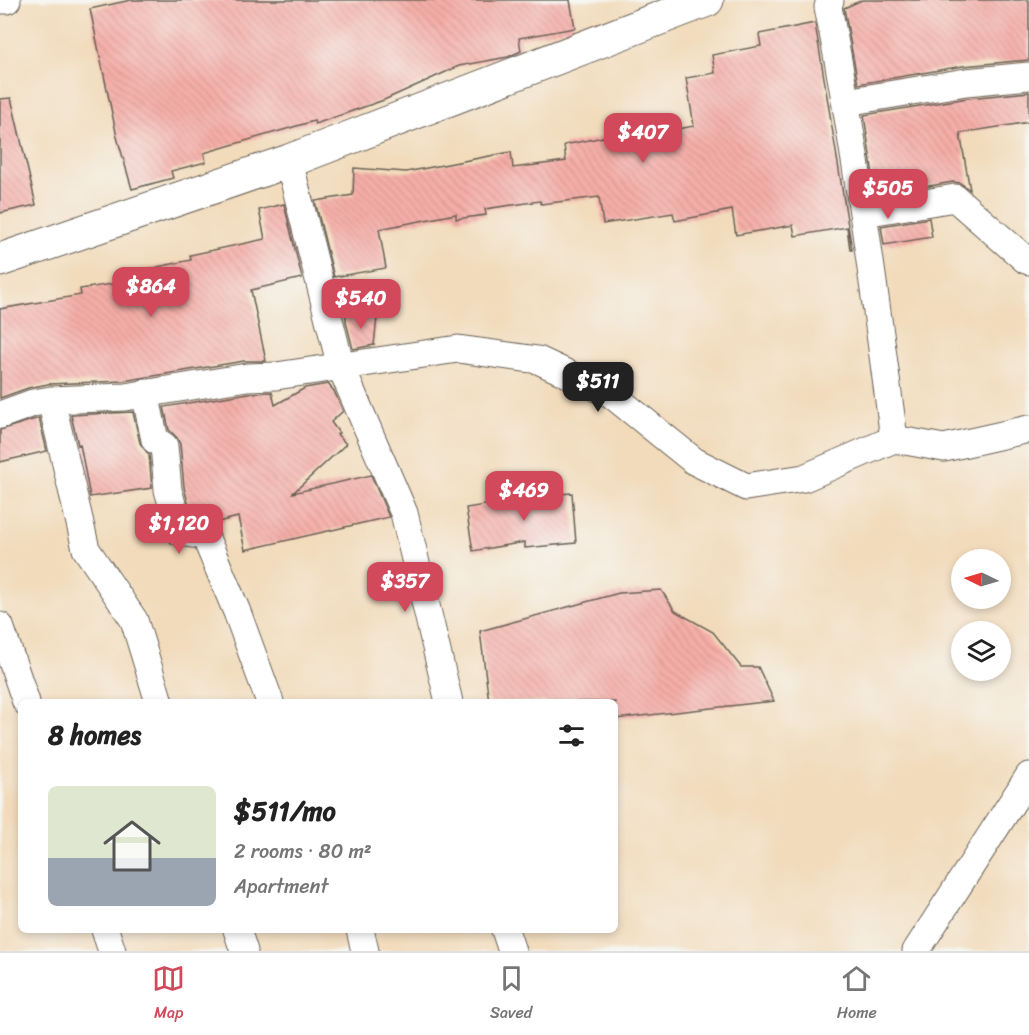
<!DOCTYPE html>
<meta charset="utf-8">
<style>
:root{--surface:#fff;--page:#f2f2f2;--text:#222;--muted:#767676;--line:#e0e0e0;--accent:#d1495b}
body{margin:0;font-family:Sriracha,sans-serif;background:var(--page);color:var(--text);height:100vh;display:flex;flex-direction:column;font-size:22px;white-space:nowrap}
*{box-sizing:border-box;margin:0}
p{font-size:20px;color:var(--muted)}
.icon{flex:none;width:33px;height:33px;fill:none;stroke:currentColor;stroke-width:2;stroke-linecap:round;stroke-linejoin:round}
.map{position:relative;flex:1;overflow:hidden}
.sheet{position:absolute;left:18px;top:699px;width:600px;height:234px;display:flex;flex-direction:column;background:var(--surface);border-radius:9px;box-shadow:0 3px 9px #0003}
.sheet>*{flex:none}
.needle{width:39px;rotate:275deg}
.tools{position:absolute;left:951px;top:549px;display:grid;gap:12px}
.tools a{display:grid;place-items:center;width:60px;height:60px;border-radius:50%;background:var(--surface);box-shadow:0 3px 9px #0003;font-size:30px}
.price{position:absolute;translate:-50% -51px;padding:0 14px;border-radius:12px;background:var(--accent);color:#fff;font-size:20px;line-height:39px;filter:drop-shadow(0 2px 3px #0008)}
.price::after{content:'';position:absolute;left:50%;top:36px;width:18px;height:14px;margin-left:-9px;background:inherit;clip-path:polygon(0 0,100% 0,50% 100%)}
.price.active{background:#222;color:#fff}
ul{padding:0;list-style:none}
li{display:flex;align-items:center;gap:18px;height:150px;padding:0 30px}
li+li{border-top:2px solid var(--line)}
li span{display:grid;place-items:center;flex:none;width:168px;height:120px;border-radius:9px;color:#555}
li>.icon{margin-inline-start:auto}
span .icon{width:72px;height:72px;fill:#fffc;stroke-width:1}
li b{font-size:26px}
h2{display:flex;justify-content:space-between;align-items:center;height:72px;padding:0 30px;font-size:26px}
.menu{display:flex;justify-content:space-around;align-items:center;height:84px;border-top:2px solid var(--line);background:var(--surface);font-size:16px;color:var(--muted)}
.menu a{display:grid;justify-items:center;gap:3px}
.menu .active{color:var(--accent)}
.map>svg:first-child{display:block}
.building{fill:url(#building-back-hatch)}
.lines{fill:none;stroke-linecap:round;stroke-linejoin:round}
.street-casing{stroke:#675f54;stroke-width:29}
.primary-casing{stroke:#675f54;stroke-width:35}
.street{stroke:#fff;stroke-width:27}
.primary{stroke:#fff;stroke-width:33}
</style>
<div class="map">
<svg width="1029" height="951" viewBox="0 0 1029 951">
<defs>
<pattern id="building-back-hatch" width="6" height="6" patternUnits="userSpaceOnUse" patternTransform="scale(1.5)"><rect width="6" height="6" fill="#f6aea8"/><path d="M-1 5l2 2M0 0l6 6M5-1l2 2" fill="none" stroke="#d29590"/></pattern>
</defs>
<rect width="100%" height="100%" fill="#f6f6f2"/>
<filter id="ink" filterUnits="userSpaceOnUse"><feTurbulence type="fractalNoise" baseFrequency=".0167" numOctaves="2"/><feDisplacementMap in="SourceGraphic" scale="12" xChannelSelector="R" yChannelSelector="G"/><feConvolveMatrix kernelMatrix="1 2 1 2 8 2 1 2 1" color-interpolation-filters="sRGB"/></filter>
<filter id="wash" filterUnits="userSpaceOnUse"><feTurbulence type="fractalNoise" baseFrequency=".008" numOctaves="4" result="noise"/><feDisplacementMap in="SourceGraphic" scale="24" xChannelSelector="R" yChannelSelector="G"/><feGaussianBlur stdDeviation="1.35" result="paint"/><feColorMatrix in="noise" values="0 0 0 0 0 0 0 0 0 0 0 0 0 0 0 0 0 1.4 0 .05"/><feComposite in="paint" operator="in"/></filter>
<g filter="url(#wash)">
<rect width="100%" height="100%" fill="#f2dbbb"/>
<g id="blocks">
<path class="building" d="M131 0H570L575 28 519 38 521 51 508 57 459 66 384 100 315 124 314 121 204 153 206 162 171 171 173 178 132 189 117 137 90 9Z
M862 0H1029V60L963 66 858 84 844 8Z
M815 23 852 250H850L847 227 795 236 793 225 736 235 732 210 675 221 673 213 603 224 599 197 541 204 540 201 485 209 486 215 456 219V214L379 229 386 268 334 277 315 201 353 195 354 168 406 172 511 152 513 168 566 161 564 145 628 132 629 138 694 126 686 78 715 73 712 55 761 46 759 34Z
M1029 92V122L960 133 970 190 960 183 953 182 876 195 864 115 968 98Z
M11 98 36 205 0 213V99Z
M284 204 302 278 251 290 266 361H244L123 381 48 384 28 388 0 398V309L81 295 80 289 131 281 129 273 191 260 190 255 265 239 259 210Z
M929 218 932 237 884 245 881 226Z
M346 314 377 317 374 345 353 349 346 322Z
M328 384 334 391 343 411 331 422 339 433 337 434 346 444 293 493 371 475 389 517 245 550 238 517 214 523 192 518 184 487 180 444 177 438 169 430 164 407 249 393 272 392 275 405 305 388Z
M133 412 140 443 149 455 152 488 90 497 80 444 78 445 71 415Z
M39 418 47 451 0 462V430Z
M572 493 576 543 525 548V542L473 551 466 508 521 499V497Z
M661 590 675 611 713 632 741 667H758L774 701 615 719V702H489L480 631 619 593Z"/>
</g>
</g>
<g filter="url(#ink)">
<use href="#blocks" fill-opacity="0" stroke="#675f54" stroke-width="1.5"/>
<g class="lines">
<g class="street-casing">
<path id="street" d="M0 0H7
M830 0 828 7C856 150 875 294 894 439
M846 102 966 82 1029 76
M289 161 341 367 404 513 449 702
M864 213 955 198 1026 260 1029 261
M145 393 155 440 164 446 168 490 180 532 205 536 237 612 270 702
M51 400 86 549 134 620 159 702
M0 415 33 403 51 400 125 397 247 377 276 376 458 349 538 360 611 394 694 461 746 487 804 478 894 439 944 448 1029 429
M0 626 26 702
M105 930 112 951
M237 930 244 951
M360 930 365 951
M505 930 512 951
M916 951 1029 776"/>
</g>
<g class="primary-casing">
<path id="primary" d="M0 260 289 161 707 0"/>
</g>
<use href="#street" class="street"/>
<use href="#primary" class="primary"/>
</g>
</g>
</svg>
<div class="tools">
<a><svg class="needle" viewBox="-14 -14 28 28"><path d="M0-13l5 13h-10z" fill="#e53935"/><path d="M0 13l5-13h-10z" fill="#767676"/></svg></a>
<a><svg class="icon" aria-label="layers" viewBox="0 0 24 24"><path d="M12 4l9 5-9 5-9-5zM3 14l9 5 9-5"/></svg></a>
</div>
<b class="price" style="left:643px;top:164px">$407</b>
<b class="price" style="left:888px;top:220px">$505</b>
<b class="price" style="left:151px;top:318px">$864</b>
<b class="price" style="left:361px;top:330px">$540</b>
<b class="price active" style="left:598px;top:413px">$511</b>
<b class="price" style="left:524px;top:522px">$469</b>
<b class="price" style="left:179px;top:555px">$1,120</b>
<b class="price" style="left:405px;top:613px">$357</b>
<section class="sheet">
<h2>8 homes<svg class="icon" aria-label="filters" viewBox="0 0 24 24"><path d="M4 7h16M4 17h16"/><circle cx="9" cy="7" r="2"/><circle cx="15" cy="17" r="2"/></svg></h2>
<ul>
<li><span style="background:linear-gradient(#dfe7d0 60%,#9aa5b1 0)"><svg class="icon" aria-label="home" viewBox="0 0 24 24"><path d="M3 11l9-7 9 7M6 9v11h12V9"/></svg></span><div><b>$511/mo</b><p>2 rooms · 80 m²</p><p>Apartment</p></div></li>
</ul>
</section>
</div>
<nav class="menu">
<a class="active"><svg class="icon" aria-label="map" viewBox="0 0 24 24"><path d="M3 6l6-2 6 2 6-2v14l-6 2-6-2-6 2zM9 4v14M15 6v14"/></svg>Map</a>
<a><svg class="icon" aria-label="saved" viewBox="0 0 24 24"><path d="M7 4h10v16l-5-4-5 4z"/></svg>Saved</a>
<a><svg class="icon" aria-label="home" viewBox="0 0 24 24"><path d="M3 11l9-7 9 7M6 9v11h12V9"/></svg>Home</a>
</nav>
